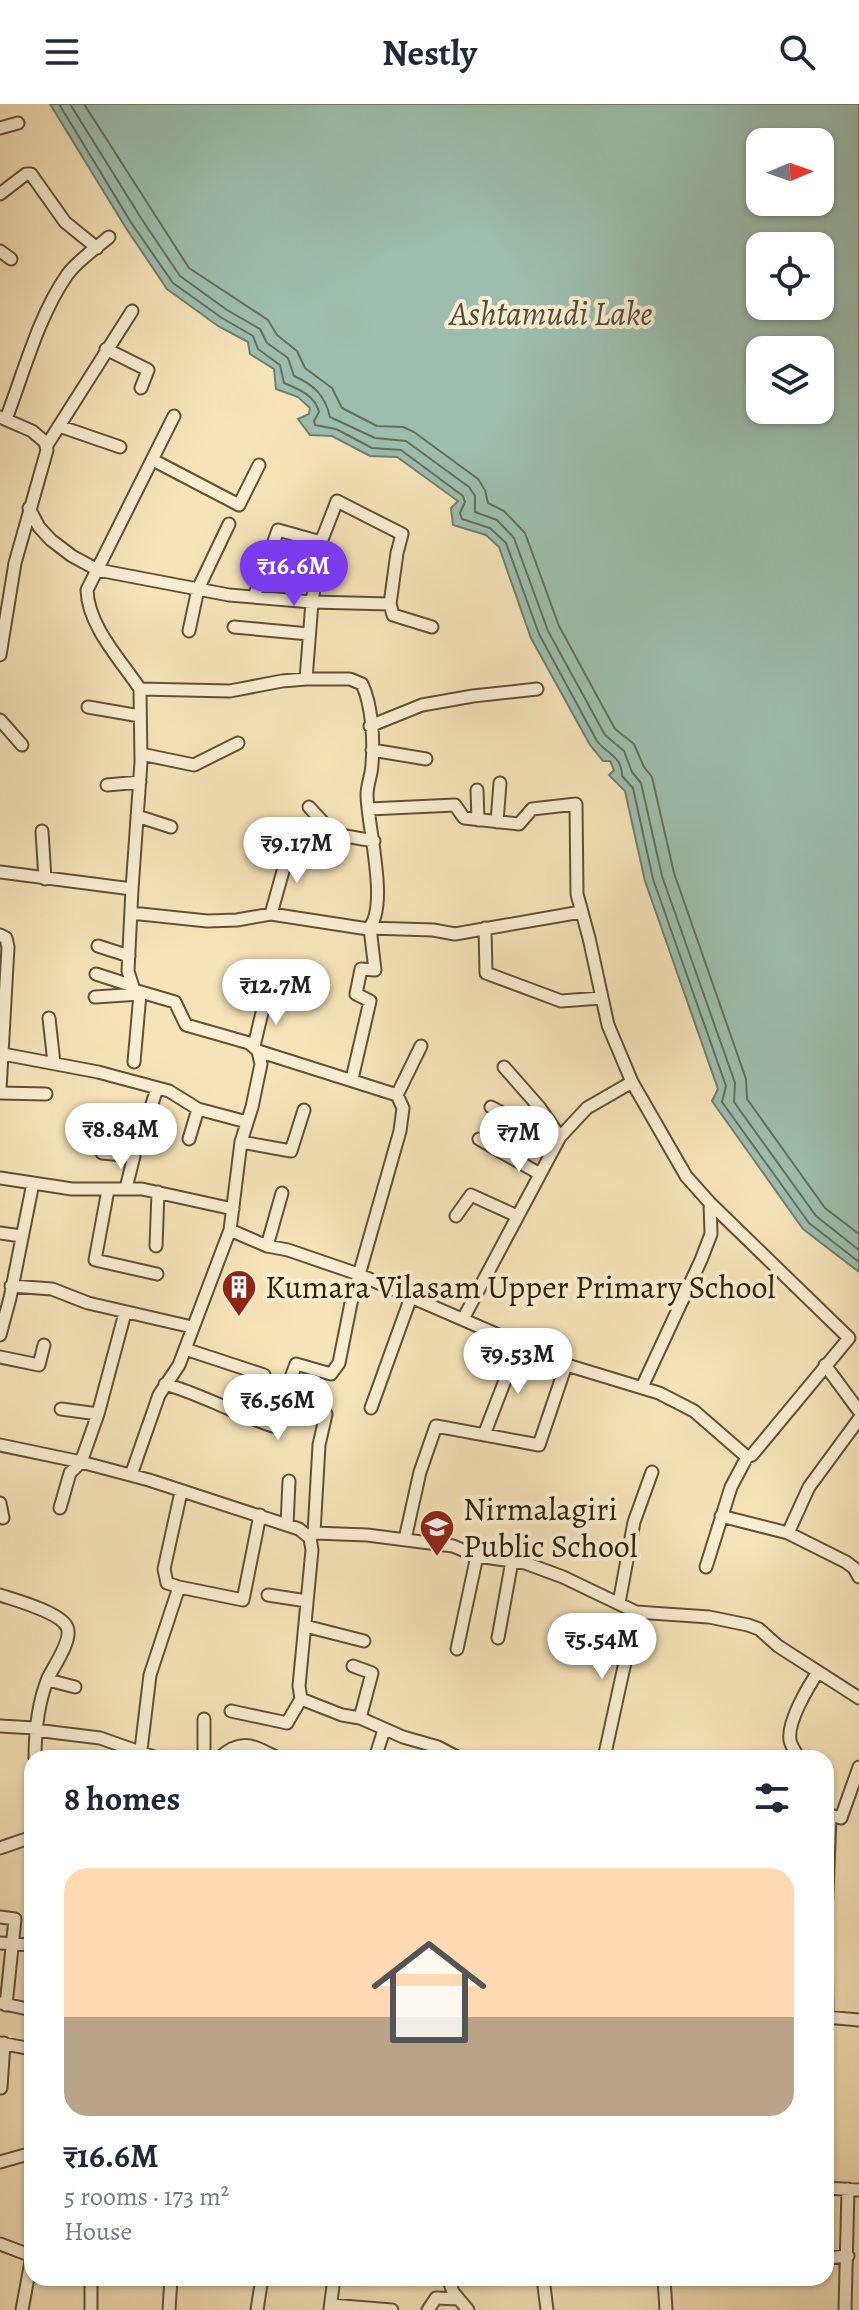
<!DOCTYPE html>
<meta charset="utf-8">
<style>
:root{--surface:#fff;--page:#f2f2f3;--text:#1f2937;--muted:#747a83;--accent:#7c3aed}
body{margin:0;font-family:Alegreya,serif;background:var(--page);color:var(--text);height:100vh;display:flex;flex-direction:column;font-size:30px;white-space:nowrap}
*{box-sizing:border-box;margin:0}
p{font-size:26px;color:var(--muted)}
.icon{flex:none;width:44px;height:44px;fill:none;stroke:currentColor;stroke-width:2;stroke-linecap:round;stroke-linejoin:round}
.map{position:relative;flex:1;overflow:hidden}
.side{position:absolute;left:24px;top:1646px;width:810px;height:536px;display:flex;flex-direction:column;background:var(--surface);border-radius:24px;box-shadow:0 2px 6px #0004}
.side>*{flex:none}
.needle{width:52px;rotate:88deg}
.tools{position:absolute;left:746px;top:24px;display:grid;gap:16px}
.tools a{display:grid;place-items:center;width:88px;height:88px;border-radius:16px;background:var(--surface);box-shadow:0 2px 6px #0004;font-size:40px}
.price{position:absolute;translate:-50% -68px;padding:0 18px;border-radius:28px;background:#fff;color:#222;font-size:26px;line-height:52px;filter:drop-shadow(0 2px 4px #0008)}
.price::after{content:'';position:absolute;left:50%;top:48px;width:24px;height:18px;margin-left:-12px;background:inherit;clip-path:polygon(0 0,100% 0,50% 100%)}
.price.on{background:var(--accent);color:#fff}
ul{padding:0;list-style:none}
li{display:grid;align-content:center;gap:16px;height:424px;padding:0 40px}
li span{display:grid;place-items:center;height:248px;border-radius:24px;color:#555}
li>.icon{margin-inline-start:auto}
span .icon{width:144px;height:144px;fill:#fffc;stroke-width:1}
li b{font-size:34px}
h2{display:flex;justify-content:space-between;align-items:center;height:96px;padding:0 40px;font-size:34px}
header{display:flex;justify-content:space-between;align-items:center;height:104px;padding:0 40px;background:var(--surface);font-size:36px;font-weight:600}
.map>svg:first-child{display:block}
.water{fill:#9dbeaf;stroke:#717f6d;stroke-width:2;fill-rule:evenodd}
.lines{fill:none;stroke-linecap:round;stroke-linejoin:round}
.shore{stroke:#666f5c;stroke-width:2}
.minor-casing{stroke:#625136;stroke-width:15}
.minor{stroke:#f9edd2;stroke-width:11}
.labels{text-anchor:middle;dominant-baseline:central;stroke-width:8;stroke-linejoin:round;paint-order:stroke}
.poi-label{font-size:32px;fill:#30200a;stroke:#f9edd2;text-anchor:start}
.water-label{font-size:34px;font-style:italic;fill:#514f3c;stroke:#f9edd2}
</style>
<header><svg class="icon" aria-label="menu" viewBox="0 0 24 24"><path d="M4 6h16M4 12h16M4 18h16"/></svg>Nestly<svg class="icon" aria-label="search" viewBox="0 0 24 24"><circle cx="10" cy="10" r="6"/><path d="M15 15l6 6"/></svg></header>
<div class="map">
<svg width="859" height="2206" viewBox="0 0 859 2206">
<rect width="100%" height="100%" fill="#f6e3b9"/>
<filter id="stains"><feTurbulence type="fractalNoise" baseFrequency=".0025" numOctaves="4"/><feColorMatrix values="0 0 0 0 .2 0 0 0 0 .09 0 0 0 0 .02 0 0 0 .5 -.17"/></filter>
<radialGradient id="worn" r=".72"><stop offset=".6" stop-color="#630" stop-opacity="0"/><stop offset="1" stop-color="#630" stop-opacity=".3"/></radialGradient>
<path class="water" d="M50 0H859V1168L803 1125 712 997 718 985 645 777 625 687 609 671 614 666 610 657H603L590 641 531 534 499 443 486 431 453 421 451 404 458 397 397 353 370 352 332 332 310 331 298 315 309 310 310 304 298 293 276 285 274 265 250 250 248 238 218 222 167 185 126 124ZM760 38H820V98H760ZM760 142H820V202H760ZM760 246H820V306H760Z"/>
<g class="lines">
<path class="shore" d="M59 0 132 120 173 179 222 214 253 232 258 245 280 261 284 279C298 285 315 291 319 308L314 317 315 321 336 325 372 344 401 346 463 392 465 398 460 409 462 415 490 424 506 439 539 530 597 637C607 650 622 652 622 672L633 684 653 775 726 982 722 998 809 1119 859 1158
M70 0 141 114 180 172 227 206 260 225 267 239 288 254 294 272C314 281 325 291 330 313L375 334 406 337 469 383 475 392V408L497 416 514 434 548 527 605 631 624 647 632 668 641 679 662 772 735 979 734 998 816 1112 859 1146
M84 0 189 164 268 216 277 231 297 247 305 264 332 284 342 304 377 322 403 323 414 328 478 375 485 386 488 399 504 407 525 429 559 522 615 625 634 640 644 663 652 673 674 769 746 975 747 995 825 1104 859 1130"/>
<g class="minor-casing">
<path id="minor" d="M0 24 18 19
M0 90 26 70H31L65 118 97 144
M0 147 11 155
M106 245 148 266 141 284
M0 313 32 327 45 338 47 346 15 459 0 551
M6 315C24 268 38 213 67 171 78 156 95 145 109 133
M59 322 120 343
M47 341 132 207
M153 356 239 401 259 361
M29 404 39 423 51 436 72 452 98 466 229 491 312 498 390 500 397 449 402 430 337 397 321 438 312 498 306 575
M254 493 278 426 321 438
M390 500 393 511 432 523
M234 523 309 530
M189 527 198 485 229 420
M88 603 140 612
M0 616 22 641
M370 622 422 601 473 592 537 585
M372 646 426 655
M141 650 194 661 238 639
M107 681 140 678
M477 686 478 716
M309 703 334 730 374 737
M369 705 455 701 464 714 519 720 532 705 576 700 577 790 589 834 608 921 632 978 686 1072 710 1099 711 1130 701 1156 642 1283
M137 712 171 723
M497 718 500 679
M42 727 45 775
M0 768 132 785 128 867 134 886 175 898 186 921 249 939 258 947 261 960 252 1003 241 1038 230 1126 179 1261 159 1291 131 1371
M132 785 141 658 140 585
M131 809 207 817 237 816 271 810 368 825C390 804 367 720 367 691 367 680 372 670 372 660 374 636 372 601 362 580L350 575H306L282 577 230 587 140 585C120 555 88 522 87 486L174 312
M271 810 290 742
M485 824 486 869 561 897 601 894
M0 831 6 834 8 843 0 986
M98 842 129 852
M96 870 130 881
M95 893 140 890 134 958
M49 914 54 959
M254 942 265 896
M3 950 98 968 169 987 198 1005 247 1018
M504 963 540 1004 560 1033
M352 975 370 897 356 890 361 865 375 866 370 824 433 826 455 830 581 808
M0 989 46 990
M397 991 421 942
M491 1003 515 1016 499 1046
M104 1033 141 1036 157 984
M189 1035 198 1005
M479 1035 540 1070
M241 1038 291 1047 304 1006
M102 1049 134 1052 126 1084
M512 1053 526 1029
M0 1074 72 1085H142L233 1105
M108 1086 95 1156 157 1170
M456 1112 471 1091 517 1112
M230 1126 267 1142 288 1146 358 1170 570 1262 659 1289 694 1307 747 1353 752 1351 849 1234 710 1099
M0 1129 21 1132
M156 1142 158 1088
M267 1142 282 1089
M11 1182 52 1185 88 1199 192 1223
M463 1215 560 1033 587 1004 632 978
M0 1231 10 1194 33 1079
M185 1245 264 1271
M0 1253 39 1261 44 1241
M825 1261 859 1307
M165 1280C203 1291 236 1310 273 1322L296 1260 331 1270 339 1259 351 1199 400 1027 403 1004 397 991 258 947
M371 1304 411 1193
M61 1305 98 1310
M484 1331 519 1240
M0 1341 81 1358 149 1376 299 1425 310 1434 312 1446 299 1582 301 1595 342 1611 360 1614 403 1633 438 1643 459 1654
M0 1399 3 1414
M60 1404 70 1369 81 1358 98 1310 125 1209
M721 1412 788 1429 846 1458 854 1464 859 1473
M287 1421 289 1377
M314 1429 319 1341 326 1310
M788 1429 809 1383 859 1315
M310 1434 314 1429 367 1431 453 1442 477 1452 525 1459 563 1473 636 1508 709 1513 748 1521 759 1525 778 1542 859 1594
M405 1435 420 1368 436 1322 539 1341 566 1261
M706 1463 731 1383 747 1353
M179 1483 243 1496 260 1411
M0 1491C15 1496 60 1508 67 1523 73 1535 54 1562 48 1574 38 1599 35 1627 35 1654
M268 1491 307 1497
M619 1499 634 1418 652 1368
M305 1522 364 1537
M498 1534 512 1457
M457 1545 477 1452
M353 1562 372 1569 360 1614
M48 1576 75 1583
M231 1607 287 1619 301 1595
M0 1622 35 1624
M35 1626 100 1634 157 1654
M140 1654 150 1571 179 1483 167 1479 164 1465 181 1388
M204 1654V1615
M219 1654C242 1633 253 1642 278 1654
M375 1654 384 1626
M604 1654 636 1508
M799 1654C796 1648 791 1643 790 1636 787 1618 808 1583 818 1568
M826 1710 841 1714 859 1663
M0 1744 32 1733
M826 1811 830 1712
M0 1813 15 1815 6 1901
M826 1824 827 1914
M0 1839 32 1841
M1 1899 32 1906
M826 1913 859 1916
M0 1939 32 1945
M1 1984 4 1939
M0 2058 32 2049
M826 2084 859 2086
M0 2140 32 2152
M826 2154 848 2152
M448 2174 453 2188 468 2206
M543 2174 547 2206
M664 2174 666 2206
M331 2201 392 2206
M330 2205 334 2174
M22 2206 32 2152
M91 2206V2174
M169 2206 171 2174
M257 2206 262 2174
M428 2206 436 2194 458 2195
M845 2206 848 2085"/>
</g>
<use href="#minor" class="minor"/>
</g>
<defs>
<g id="building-pin" transform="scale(1.8)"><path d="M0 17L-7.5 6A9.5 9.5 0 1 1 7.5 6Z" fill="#8f2418" stroke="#f9edd2"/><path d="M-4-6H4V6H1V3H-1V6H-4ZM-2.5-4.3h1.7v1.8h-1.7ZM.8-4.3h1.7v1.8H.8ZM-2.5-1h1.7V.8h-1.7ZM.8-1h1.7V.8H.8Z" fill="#fff"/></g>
<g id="school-pin" transform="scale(1.8)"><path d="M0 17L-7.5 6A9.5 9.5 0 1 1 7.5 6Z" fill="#8f2418" stroke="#f9edd2"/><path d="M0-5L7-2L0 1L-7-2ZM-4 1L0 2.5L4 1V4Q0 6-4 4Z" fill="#fff"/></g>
</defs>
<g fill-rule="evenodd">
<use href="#building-pin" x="239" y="1183"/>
<use href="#school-pin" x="437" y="1423"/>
</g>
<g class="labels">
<g class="poi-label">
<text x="265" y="1183">Kumara Vilasam Upper Primary School</text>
<text x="463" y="1405">Nirmalagiri<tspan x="463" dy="37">Public School</tspan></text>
</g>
<g class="water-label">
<text x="551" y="209">Ashtamudi Lake</text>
</g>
</g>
<rect width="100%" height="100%" filter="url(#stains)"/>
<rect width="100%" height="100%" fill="url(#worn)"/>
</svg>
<div class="tools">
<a><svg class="needle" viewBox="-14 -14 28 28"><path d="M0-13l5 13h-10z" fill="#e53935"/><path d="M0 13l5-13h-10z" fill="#747a83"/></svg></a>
<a><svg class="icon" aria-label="locate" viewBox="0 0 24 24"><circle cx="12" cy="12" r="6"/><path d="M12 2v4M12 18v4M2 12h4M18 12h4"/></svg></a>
<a><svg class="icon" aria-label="layers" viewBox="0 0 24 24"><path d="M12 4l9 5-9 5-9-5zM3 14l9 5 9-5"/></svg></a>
</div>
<b class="price on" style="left:294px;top:504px">₹16.6M</b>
<b class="price" style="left:297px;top:781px">₹9.17M</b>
<b class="price" style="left:276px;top:923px">₹12.7M</b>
<b class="price" style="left:121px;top:1067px">₹8.84M</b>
<b class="price" style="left:519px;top:1070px">₹7M</b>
<b class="price" style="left:518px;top:1292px">₹9.53M</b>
<b class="price" style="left:278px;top:1338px">₹6.56M</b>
<b class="price" style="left:602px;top:1577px">₹5.54M</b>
<section class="side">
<h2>8 homes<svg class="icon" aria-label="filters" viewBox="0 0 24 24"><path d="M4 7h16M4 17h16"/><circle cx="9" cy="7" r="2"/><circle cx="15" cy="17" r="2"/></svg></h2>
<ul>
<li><span style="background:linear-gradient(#ffd9b3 60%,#b9a48a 0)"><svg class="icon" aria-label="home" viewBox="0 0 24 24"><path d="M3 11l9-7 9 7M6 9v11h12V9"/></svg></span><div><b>₹16.6M</b><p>5 rooms · 173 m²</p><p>House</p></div></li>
</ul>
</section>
</div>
